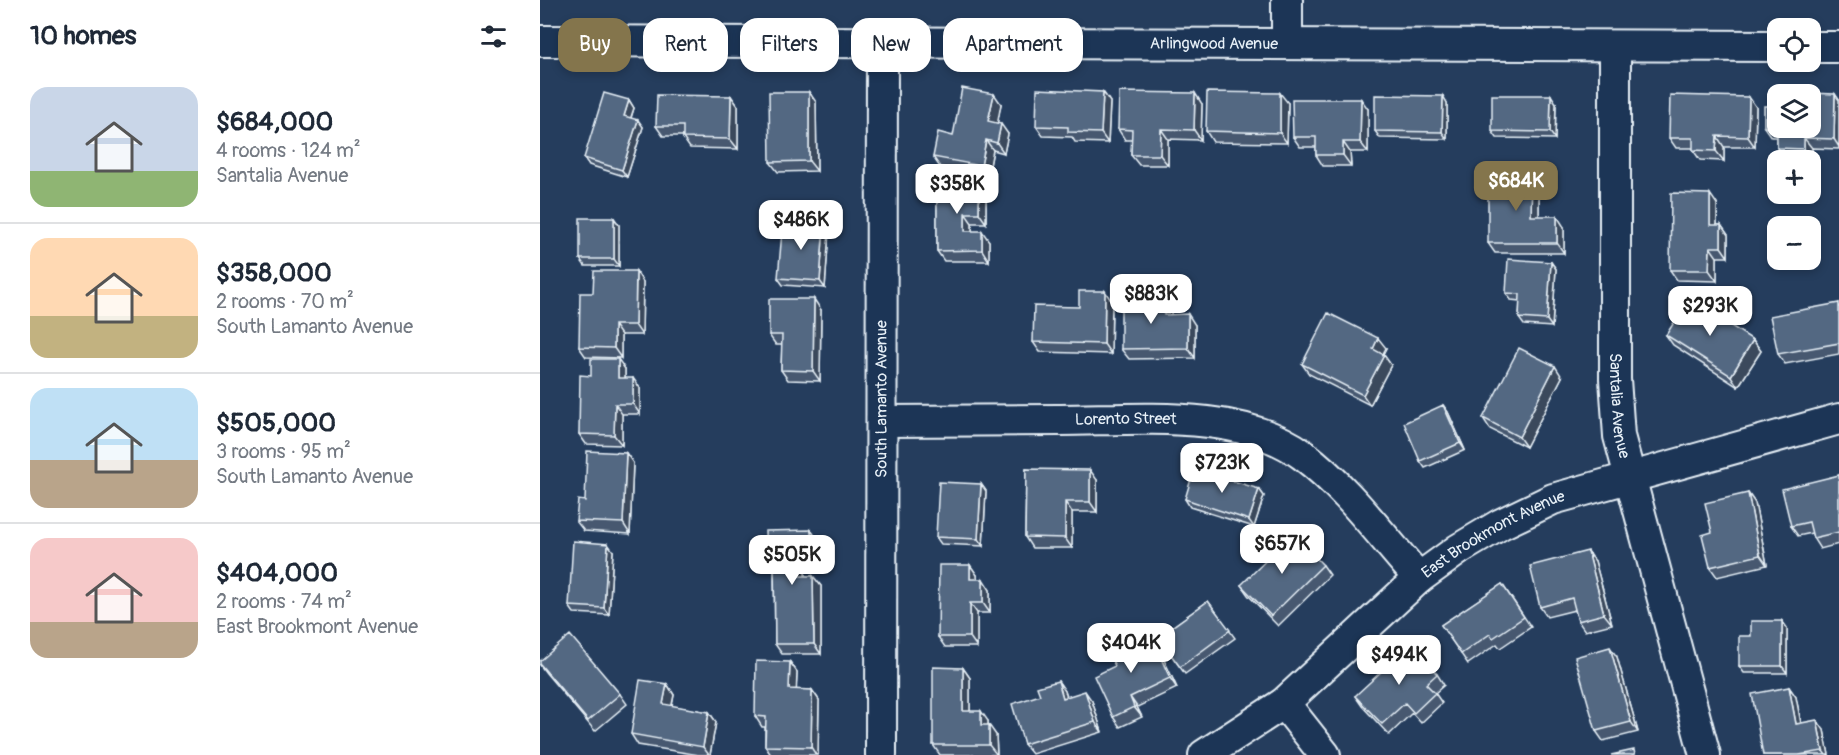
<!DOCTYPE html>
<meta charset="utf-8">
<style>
:root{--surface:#fff;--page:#f2f2f3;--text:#1f2937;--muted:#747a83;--line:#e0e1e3;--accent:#84754c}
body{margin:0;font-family:Pangolin,sans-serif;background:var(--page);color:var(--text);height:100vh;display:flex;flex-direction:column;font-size:22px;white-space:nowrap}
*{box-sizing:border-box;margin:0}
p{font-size:20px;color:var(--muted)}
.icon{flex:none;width:33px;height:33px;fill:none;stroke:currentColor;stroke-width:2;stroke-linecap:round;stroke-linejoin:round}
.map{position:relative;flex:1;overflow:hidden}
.side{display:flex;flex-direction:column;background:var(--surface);width:540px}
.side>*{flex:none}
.hud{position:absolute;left:18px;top:18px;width:570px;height:54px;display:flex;gap:12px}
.tools{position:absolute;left:1227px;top:18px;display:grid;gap:12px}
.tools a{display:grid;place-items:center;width:54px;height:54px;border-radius:12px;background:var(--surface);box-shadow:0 3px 9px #0003;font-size:30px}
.price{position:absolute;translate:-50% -51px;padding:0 14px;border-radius:12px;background:#fff;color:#222;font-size:20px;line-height:39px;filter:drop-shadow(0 2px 3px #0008)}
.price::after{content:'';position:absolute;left:50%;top:36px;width:18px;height:14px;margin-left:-9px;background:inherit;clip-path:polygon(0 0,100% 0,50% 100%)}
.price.on{background:var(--accent);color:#fff}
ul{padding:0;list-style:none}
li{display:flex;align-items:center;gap:18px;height:150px;padding:0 30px}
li+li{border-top:2px solid var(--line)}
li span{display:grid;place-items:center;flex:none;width:168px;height:120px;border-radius:18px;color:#555}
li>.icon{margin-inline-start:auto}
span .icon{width:72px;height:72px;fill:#fffc;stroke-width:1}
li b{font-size:26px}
h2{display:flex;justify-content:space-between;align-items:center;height:72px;padding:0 30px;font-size:26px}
.chip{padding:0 21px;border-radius:18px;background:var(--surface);box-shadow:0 3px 9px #0003;font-size:21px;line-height:54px}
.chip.on{background:var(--accent);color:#fff}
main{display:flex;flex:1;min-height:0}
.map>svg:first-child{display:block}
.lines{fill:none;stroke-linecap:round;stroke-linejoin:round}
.minor-casing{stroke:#e8f1f8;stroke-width:34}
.minor{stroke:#1d3557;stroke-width:30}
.wall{fill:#475970;stroke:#e8f1f8;stroke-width:1.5}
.shaded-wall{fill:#3a485b;stroke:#e8f1f8;stroke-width:1.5}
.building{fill:#536782;stroke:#e8f1f8;stroke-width:1.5}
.labels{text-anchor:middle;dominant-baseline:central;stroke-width:4.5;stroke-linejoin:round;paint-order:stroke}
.street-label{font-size:16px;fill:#e8f1f8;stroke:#1d3557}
</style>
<main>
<section class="side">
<h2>10 homes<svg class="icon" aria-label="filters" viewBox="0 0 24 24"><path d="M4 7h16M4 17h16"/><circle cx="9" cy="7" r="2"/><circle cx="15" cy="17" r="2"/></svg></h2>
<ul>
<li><span style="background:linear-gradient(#c9d6e8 70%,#8fb573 0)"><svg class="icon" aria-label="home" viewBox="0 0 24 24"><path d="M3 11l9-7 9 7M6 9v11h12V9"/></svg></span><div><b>$684,000</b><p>4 rooms · 124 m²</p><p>Santalia Avenue</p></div></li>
<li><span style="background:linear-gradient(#ffd9b3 65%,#c2b280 0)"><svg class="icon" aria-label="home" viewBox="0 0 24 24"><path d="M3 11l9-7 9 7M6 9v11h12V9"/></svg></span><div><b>$358,000</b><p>2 rooms · 70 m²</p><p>South Lamanto Avenue</p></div></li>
<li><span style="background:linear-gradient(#bfe0f5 60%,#b9a48a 0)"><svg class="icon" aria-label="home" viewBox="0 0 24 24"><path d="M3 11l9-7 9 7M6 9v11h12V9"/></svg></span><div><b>$505,000</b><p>3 rooms · 95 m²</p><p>South Lamanto Avenue</p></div></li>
<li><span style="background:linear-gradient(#f6c9c9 70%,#b9a48a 0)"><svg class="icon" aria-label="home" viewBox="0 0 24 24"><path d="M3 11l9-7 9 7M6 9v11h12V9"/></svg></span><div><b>$404,000</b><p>2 rooms · 74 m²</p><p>East Brookmont Avenue</p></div></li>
</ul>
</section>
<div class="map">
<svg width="1299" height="755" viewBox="0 0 1299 755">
<rect width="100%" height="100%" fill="#253d5d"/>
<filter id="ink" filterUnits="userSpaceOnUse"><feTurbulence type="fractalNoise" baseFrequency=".0167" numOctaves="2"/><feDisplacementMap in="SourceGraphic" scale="12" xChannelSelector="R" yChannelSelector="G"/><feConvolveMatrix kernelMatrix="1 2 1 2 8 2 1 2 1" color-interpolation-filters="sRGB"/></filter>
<g filter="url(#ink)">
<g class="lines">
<g class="minor-casing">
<g id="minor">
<path id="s1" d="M0 41 1238 46"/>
<path d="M747 44V0"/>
<path id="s2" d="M1075 46V379L1079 436 1165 755"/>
<path d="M1270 47H1299"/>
<path id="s3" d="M342 421C401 421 460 420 520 420 595 420 700 408 763 455 808 489 842 537 879 578"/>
<path d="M744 703 785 755"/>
<path id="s4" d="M341 755 342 44"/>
<path id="s5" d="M664 755 744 703 879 578 919 549 961 524 1013 499 1299 419"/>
</g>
</g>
<use href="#minor" class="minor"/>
</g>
<path class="wall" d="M563 92 570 102 568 143 535 142 532 137 503 136 496 126Z
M1295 94 1299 100V149L1272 148 1271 159H1244L1237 148V137H1231L1224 127 1238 128Z
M191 96 198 106V149L150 148 143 138V136H123L116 126Z
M903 96 907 103V139L840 138 835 131Z
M89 100 94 108 91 118 103 127 87 177 49 165 44 158Z
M276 102 277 171 238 172 230 162Z
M748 103 747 143 673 142 666 131Z
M1016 103 1015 139 957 138 952 131Z
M461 104 457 123 468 134 464 153 453 150 448 176 400 167 393 157 413 136Z
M662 104 661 140 628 139V165H599L591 155 592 140H585L578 129Z
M1216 107 1215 147H1184V161L1160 160 1153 150V148H1136L1129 138Z
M828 109V152H810L811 166H783L776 155V147H760L753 137Z
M992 174 999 184V216L1024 227V253H955L948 243Z
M397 180 446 190V223H432V231L449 241V261H404L397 251Z
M1177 204V225H1181L1188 235V257H1177V281L1137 280 1130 270Z
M74 218 79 225V266H45L40 259Z
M289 231 285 288 243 285 238 278Z
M1011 262 1016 269 1012 327 984 325 979 318 980 301 971 300 966 293Z
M96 271 103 282 102 335H81V358L46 357 39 347 53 293Z
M624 296 631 307V315L655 325V358L589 359 581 349Z
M572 302 571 354 500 352 493 342Z
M1299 303V354L1245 364 1238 354Z
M281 310 280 381 248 380 241 370 242 345H236L229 335Z
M1126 335 1213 340 1221 351 1198 387 1133 345Z
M846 348 843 354 851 365 830 405 769 374 762 364Z
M85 369V378L100 388V414H82V445L46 444 39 434 51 376Z
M1022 377 986 447 950 429 943 418Z
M903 405 908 412 925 450 885 468 880 461Z
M86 453 93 463 90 534 44 531 36 521Z
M486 469 557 480V512H532V548H492L485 537Z
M1299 475V544L1280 549 1273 538 1272 533 1258 536 1251 526Z
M441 484 446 491 443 546 401 544 396 537Z
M719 489 724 496 714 527 650 507 645 499Z
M1208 493 1215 503 1227 565 1177 577 1170 567 1172 532Z
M271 530 278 541V571H265V576H273L281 586V654H242L235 644 234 568 226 558Z
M73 551 69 615 34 613 29 606Z
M1055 561 1072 624 1045 631 1038 621 1035 610 1007 617 1000 607Z
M430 565 437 575V579L450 590V613H437V647H405L398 637Z
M783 565 790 575 738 626 708 595 701 585Z
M962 584 991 627 960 648 957 644 928 664 901 625Z
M668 601 695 638 645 674 618 637Z
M1242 621 1247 628V673H1204L1199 666 1211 636Z
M617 645 637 688 597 707 602 717 580 727 573 717 575 666Z
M1077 657 1098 732 1063 741 1056 731Z
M250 662 257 672 256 690H272L279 700 278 755H231L225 746V727H222L215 716Z
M0 665 80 694 87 704 55 731 6 673Z
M423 668 430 678V711L448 721V725L456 735 457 755H400L393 745Z
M897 674 904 685 895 693 902 703 881 723 872 713 849 735 822 706 815 696Z
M518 681 525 691 527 697 552 701 562 732 492 754 484 744 500 695Z
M127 684 134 695 132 706 169 712 176 722 170 755H159L98 745 91 734Z
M1249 687 1256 697 1261 723 1284 730 1289 755H1223Z"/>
<path class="shaded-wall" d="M269 92 276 102 277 171 269 161Z
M563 92 570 102 568 143 561 133Z
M655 93 662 104 661 140 654 130Z
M740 93 748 103 747 143 740 133Z
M454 94 461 104 456 132 448 121Z
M1295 94 1299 100V147L1294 139Z
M1011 95 1016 103 1015 139 1010 132Z
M191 96 198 106V149L190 139Z
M903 96 907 103V139L902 132Z
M1209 97 1216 107 1215 147 1208 137Z
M821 99 828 109V152L820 142Z
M89 100 94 108 89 123 84 116Z
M98 120 103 127 87 177 82 170Z
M461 124 468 134 464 153 457 143Z
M621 129 628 139V165L620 155Z
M1177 136 1184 147V161L1176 151Z
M1264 138 1272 148 1271 159 1264 149Z
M446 140 453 150 448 176 441 166Z
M803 142 810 152 811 166 803 155Z
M992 174 999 184V227L991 216Z
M439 180 446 190V223L439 213Z
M1170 194 1177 204V235L1170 225Z
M425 213 432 223V241L425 231Z
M1017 216 1024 227V253L1017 243Z
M74 218 79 225V266L74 259Z
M284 223 289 231 285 288 280 281Z
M1181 225 1188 235V257L1181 247Z
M442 231 449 241V261L442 250Z
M1170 247 1177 257V281L1169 270Z
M1011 262 1016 269 1012 327 1007 320Z
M96 271 103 282 102 335 95 325Z
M565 291 572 302 571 354 564 344Z
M624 296 631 307V325L624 315Z
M274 299 281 310 280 381 273 371Z
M648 314 655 325V358L648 348Z
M74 325 81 335V358L74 348Z
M838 338 846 348 840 359 833 349Z
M1213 340 1221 351 1198 387 1191 376Z
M844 355 851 365 830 405 823 395Z
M78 359 85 369V388L78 378Z
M1015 366 1022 377 986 447 979 437Z
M93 378 100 388V414L93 404Z
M75 404 82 414V445L74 435Z
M903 405 908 412 925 450 920 443Z
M86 453 93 463 90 534 83 523Z
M550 470 557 480V512L550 502Z
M441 484 446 491 443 546 438 539Z
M719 489 724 496 714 527 709 520Z
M1208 493 1215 503 1227 565 1220 555Z
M525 502 532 512V548L525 538Z
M271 530 278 541V571L271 561Z
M68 544 73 551 69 615 64 608Z
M1048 551 1055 561 1072 624 1064 614Z
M258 561 265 571V586L258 576Z
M430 565 437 575 438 589 430 579Z
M273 576 281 586V654L274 644Z
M443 579 450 590V613L443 603Z
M430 603 437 613V647L430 637Z
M1242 621 1247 628V673L1242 666Z
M610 635 617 645 637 688 630 678Z
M1070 647 1077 657 1098 732 1091 722Z
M250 662 257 672 256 700 249 689Z
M423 668 430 678V721L423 711Z
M518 681 525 691 530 709 523 698Z
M127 684 134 695 130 714 123 704Z
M1249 687 1256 697 1263 734 1256 724Z
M272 690 279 700 278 755H276L271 747Z
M545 691 552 701 562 732 555 722Z
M590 697 597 707 602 717 594 707Z
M441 711 448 721V735L441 725Z
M169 712 176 722 170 755H169L163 747Z
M1277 720 1284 730 1289 755H1286L1283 751Z
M449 725 456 735 457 755 449 745Z"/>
<path class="building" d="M422 88 454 94 448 121 461 124 457 143 446 140 441 166 393 157 398 132 413 136Z
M497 89 563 92 561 133 528 132V127L496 126Z
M229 92H269V161L230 162Z
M579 92 655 93 654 130 621 129 620 155H591L592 130 578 129Z
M667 92 740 93V133L666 131Z
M64 93 89 100 84 116 98 120 82 170 44 158Z
M1268 93 1295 94 1294 139 1264 138V149L1237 148V127H1224V106H1238V128H1270V94H1268Z
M117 95 191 96 190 139 143 138V126H116Z
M835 95 903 96 902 132 835 131Z
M952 95H1011L1010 132 952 131Z
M1130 95 1209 97 1208 137 1177 136 1176 151 1153 150V138H1129Z
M752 99H821L820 142H803V155H776V137H753Z
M948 174H992L991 216H1017V243H948Z
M397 180H439V213H425V231H442V250L397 251Z
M1131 193 1170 194V225H1181V247H1170L1169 270H1130Z
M40 218H74V259H40Z
M243 220 284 223 280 281 238 278Z
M968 259 1011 262 1007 320 979 318 980 294 966 293Z
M54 271H96L95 325H74V348L39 347 40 293H53Z
M539 291H565L564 344 493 342 494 306 539 307Z
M624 296V315L648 314V348L581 349V297Z
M229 299H274L273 371 241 370 242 335H229Z
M1149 299 1213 340 1191 376 1126 335Z
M1299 303V343L1238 354 1230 316Z
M788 313 838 338 833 349 844 355 823 395 762 364Z
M979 348 1015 366 979 437 943 418Z
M51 359H78V378H93V404H75L74 435 39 434 40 375 51 376Z
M903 405 920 443 880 461 864 423Z
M47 451 86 453 83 523 36 521 38 500 45 501Z
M486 469 550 470V502H525V538L485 537Z
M654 469 719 489 709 520 645 499Z
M1299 475V532L1273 538 1269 522 1251 526 1242 489Z
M399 482 441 484 438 539 396 537Z
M1208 493 1220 555 1170 567 1162 535 1172 532 1165 503Z
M271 530V561H258V576H273L274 644H235L234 558H226L225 531Z
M753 534 783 565 731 616 701 585Z
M33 541 68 544 64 608 29 606Z
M1048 551 1064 614 1038 621 1032 598 1000 607 990 566Z
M399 565H430V579H443V603H430V637H398Z
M962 584 984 617 953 638 950 634 921 654 901 625Z
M668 601 690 630 640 667 618 637Z
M1211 621H1242V666H1199V636H1211Z
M30 635 80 694 48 721 0 664V661Z
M610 635 630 678 590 697 594 707 573 717 554 676 575 666 569 654Z
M870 645 897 674 886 684 895 693 874 713 865 703 842 724 815 696Z
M1070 647 1091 722 1056 731 1035 657Z
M216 661 250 662 249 689 272 690 271 747 225 746 226 717 215 716Z
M393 667 423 668V711H441V725H449V745H393Z
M100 680 127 684 123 704 169 712 163 747 91 734Z
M518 681 523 698 545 691 555 722 484 744 472 704 500 695 497 687Z
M1249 687 1256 724 1277 720 1283 751 1259 755H1223L1212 694Z
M1094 750 1095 755H1071Z"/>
</g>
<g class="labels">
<g class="street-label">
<text stroke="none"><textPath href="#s1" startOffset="674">Arlingwood Avenue</textPath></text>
<text stroke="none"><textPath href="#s4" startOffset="356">South Lamanto Avenue</textPath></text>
<text stroke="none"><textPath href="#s2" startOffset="360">Santalia Avenue</textPath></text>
<text stroke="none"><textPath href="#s3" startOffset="244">Lorento Street</textPath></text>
<text stroke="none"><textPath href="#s5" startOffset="366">East Brookmont Avenue</textPath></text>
</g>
</g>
</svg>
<div class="tools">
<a><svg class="icon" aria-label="locate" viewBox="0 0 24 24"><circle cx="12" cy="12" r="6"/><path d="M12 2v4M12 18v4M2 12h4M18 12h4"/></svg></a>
<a><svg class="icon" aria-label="layers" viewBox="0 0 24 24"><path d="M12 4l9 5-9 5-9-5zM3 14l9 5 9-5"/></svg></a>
<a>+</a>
<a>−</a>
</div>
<b class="price on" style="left:976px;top:212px">$684K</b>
<b class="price" style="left:417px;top:215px">$358K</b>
<b class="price" style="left:261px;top:251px">$486K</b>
<b class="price" style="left:611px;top:325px">$883K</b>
<b class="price" style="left:1170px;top:337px">$293K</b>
<b class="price" style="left:682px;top:494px">$723K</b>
<b class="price" style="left:742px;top:575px">$657K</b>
<b class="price" style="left:252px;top:586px">$505K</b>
<b class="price" style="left:591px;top:674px">$404K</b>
<b class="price" style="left:859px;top:686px">$494K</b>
<div class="hud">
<a class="chip on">Buy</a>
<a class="chip">Rent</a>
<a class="chip">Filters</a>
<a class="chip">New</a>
<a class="chip">Apartment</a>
</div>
</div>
</main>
